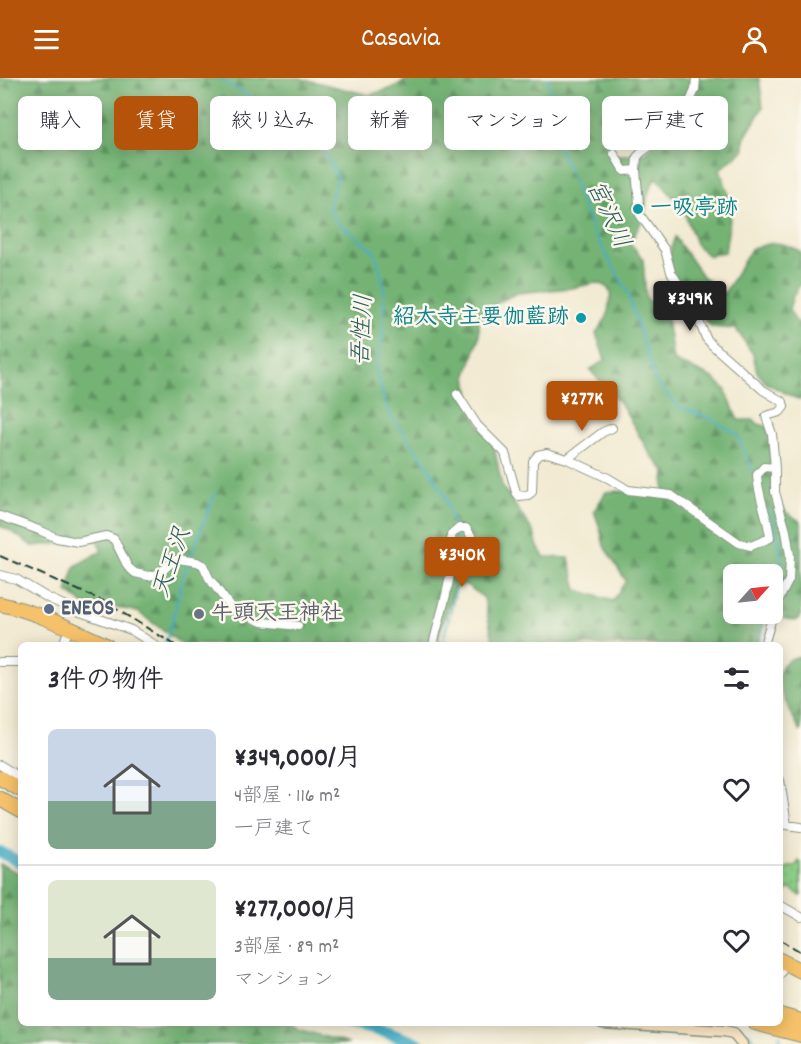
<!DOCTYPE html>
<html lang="ja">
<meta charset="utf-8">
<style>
:root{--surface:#fff;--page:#f7f7f7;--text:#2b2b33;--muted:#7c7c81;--line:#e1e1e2;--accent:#b45309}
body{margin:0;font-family:Dekko,"Klee One",sans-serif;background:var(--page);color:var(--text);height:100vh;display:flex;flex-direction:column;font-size:22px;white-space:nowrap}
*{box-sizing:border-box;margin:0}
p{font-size:20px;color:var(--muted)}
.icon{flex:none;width:33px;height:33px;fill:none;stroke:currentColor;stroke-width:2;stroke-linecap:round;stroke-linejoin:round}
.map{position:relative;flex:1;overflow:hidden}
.side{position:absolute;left:18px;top:564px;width:765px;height:384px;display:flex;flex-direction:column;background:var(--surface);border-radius:9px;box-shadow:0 3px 15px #0003}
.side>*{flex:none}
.banner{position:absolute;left:18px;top:18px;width:765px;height:54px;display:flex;gap:12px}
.needle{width:39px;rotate:63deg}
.tools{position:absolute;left:723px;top:486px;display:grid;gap:12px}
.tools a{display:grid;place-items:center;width:60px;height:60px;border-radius:9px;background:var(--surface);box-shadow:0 3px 15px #0003;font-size:30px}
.price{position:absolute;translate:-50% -51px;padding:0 14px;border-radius:6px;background:var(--accent);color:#fff;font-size:20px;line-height:39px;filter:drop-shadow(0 2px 3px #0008)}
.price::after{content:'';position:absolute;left:50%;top:36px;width:18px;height:14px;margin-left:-9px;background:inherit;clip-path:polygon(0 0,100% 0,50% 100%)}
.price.active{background:#222;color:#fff}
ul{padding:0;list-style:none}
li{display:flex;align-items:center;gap:18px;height:150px;padding:0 30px}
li+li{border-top:2px solid var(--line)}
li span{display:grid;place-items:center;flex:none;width:168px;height:120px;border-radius:9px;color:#555}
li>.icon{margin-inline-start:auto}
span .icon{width:72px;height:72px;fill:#fffc;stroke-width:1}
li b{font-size:26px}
h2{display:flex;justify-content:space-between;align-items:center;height:72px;padding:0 30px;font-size:26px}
.chip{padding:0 21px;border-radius:9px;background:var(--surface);box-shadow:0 3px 15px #0003;font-size:21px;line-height:54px}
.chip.active{background:var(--accent);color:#fff}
header{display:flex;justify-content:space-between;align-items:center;height:78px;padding:0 30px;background:var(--accent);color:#fff;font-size:27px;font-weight:600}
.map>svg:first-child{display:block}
.grass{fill:url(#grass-dots);stroke:#58875e;stroke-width:1.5}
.forest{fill:url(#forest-firs);stroke:#4a7854;stroke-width:1.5;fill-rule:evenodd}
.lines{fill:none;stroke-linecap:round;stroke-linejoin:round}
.stream{stroke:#47aec6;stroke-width:2}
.river{stroke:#47aec6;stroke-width:12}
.street-casing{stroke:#889483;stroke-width:10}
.secondary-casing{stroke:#889483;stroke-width:13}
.highway-casing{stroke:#889483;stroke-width:16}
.street{stroke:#fff;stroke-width:8}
.secondary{stroke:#fbe6c4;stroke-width:10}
.highway{stroke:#f5c16b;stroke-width:14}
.rail{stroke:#1f3d34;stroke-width:2;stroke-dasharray:9 4.5;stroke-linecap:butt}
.culture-dot{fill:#0f9aa8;stroke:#fbf7ec;stroke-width:2}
.service-dot{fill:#5c6f8a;stroke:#fbf7ec;stroke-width:2}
.worship-dot{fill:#6b7280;stroke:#fbf7ec;stroke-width:2}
.labels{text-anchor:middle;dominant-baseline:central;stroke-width:5;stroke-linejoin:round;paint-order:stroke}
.culture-label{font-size:22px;font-weight:bold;fill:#0d838f;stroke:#fbf7ec;text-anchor:start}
.service-label{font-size:22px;font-weight:bold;fill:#4e5e75;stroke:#fbf7ec;text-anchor:start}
.worship-label{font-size:22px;font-weight:bold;fill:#5b616d;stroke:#fbf7ec;text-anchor:start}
.water-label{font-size:24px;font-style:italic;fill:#2b5f60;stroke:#fbf7ec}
</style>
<header><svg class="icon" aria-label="menu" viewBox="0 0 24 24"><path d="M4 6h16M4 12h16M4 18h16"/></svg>Casavia<svg class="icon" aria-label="person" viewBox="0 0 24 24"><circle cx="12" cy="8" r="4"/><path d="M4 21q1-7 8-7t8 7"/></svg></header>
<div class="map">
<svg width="801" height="966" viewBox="0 0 801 966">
<defs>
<pattern id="grass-dots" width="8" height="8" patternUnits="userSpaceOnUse" patternTransform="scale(1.5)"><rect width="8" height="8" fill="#90d189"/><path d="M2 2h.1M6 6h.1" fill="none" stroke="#75ab71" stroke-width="1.8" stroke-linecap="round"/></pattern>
<pattern id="forest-firs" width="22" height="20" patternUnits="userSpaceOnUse" patternTransform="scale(1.5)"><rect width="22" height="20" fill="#74b375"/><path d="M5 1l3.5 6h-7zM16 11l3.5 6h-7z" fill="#5f9361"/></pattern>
</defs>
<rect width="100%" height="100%" fill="#fbf7ec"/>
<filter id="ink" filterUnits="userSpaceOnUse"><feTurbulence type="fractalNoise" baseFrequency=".0167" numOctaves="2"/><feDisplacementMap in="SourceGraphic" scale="12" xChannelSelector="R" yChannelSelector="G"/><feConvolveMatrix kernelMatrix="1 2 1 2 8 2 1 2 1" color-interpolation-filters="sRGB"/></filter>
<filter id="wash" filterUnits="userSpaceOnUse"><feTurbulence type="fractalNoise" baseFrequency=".008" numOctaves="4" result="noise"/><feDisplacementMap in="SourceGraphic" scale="24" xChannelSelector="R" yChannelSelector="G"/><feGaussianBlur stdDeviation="1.35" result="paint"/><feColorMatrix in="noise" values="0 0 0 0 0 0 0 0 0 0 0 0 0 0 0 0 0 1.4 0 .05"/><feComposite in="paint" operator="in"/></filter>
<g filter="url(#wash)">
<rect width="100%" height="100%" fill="#f2ead2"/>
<path class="grass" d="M799 783 801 785V818L790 810 782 817 780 816V800L788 789H795Z"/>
<path class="forest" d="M0 0H299L369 17 393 10 409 0H759L763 29 744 61V72L720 91 732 127 725 174 709 178 697 168 683 131 656 99 648 115 644 139 630 165 643 181 646 220 667 238 673 282 713 300 725 311 738 342H754L758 346 766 348 770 361 773 417 786 434 801 444V537L796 543 773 538 764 543 761 557 754 567H494L484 520 465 506 454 511 440 554 438 567H183L138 534 101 526 87 529 67 514 75 488 102 473 97 462 32 468 9 452 0 448ZM639 30 657 34 671 51 643 76 616 77C606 59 604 55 611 36ZM596 205 606 208 611 215 607 239 596 255 605 282 590 292 623 329 650 376 665 393 663 418 618 413 606 414 594 433 600 450 604 468 626 503 613 523 577 512 569 480 544 479 538 469 534 455 502 408 494 368 478 345 471 329 467 297 479 259V243L497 225 517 215 572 210ZM734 496H772V536H734Z
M675 159 702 198 724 216 751 171C772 164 781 162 801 174V205L793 218 789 231 795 242 801 246V321L795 320 766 305 757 294 753 276 736 251 712 249 687 221 666 185Z
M801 578V654C790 632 758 585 801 578Z
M0 786 21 796V945H290L298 951 349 966H0Z"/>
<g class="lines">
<path class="stream" d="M218 0 288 41 320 66 338 99 328 130 340 146 375 174 384 208V249L376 292 388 334 430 391 445 418 454 450
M547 0 554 22 558 66 593 153 627 213 656 304 678 328 712 341 737 356 754 397
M767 430 777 454 782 485 772 516
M164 567 169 555 183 499 215 415
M442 567 461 490 455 455
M758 567 767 536
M748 954 758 966
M780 957V966"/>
<path class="river" d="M0 774 21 785
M348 945 385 954 419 966"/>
</g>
</g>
<g filter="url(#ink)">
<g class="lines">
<g class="street-casing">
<path id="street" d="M696 0 695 12 684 37 669 55 642 74 637 79 636 92 640 137 665 172 671 194 693 229 706 260 712 267 763 312 783 324 784 329 780 334 766 338 772 356 775 390V414L786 453 790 477 789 502 775 529 764 567
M614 76 624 93 636 92
M457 316 477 347 505 375 516 414 519 418 528 417 532 414 533 383 538 377 547 375 567 381 608 400 628 412 671 417 739 465 751 468 770 460C768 438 758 419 757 397L764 389 775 390
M567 381 603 354 612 350
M0 438 39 452 57 460 78 464 106 458 114 461 128 489 135 495 148 498 159 496 172 484 178 481 197 484 203 487 209 500 232 531 262 544 298 548
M0 497 16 501 48 520 72 531 131 552 155 567
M63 567 69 550
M433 567C442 528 455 499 451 457L459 450H466L486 481
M0 584H21
M0 687 21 700
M780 702 787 747
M780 746 801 749
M780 827 801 839
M780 896 785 885"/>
</g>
<g class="secondary-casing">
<path id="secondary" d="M602 945 724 953 733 955 742 966"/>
</g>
<g class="highway-casing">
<path id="highway" d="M0 526C38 534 71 551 106 567
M0 700 21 712
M0 721 21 733
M780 882 801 893
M780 937 801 943
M755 945 801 957"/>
</g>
<use href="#street" class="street"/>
<use href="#secondary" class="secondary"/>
<use href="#highway" class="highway"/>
<path class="rail" d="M0 478 103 523 175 567
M780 862 801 874"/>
</g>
</g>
<g class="culture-dot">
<circle cx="638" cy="131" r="6"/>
<circle cx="581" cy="240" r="6"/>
</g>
<circle class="service-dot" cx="49" cy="531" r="6"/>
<circle class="worship-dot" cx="199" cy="536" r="6"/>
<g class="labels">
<g class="culture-label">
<text x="650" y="131">一吸亭跡</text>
<text x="569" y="240" text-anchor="end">紹太寺主要伽藍跡</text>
</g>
<g class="service-label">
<text x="61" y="531">ENEOS</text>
</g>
<g class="worship-label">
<text x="211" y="536">牛頭天王神社</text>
</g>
<g class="water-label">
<text transform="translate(607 137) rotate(65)">宮沢川</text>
<text transform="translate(364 252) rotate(-87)">吾性川</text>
<text transform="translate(173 485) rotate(-71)">天王沢</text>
</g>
</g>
</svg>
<div class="tools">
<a><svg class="needle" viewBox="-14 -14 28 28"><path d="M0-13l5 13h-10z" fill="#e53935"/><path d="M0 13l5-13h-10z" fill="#7c7c81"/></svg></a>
</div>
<b class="price active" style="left:690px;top:254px">¥349K</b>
<b class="price" style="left:582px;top:354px">¥277K</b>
<b class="price" style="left:462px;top:510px">¥340K</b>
<div class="banner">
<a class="chip">購入</a>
<a class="chip active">賃貸</a>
<a class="chip">絞り込み</a>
<a class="chip">新着</a>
<a class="chip">マンション</a>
<a class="chip">一戸建て</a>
</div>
<section class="side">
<h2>3件の物件<svg class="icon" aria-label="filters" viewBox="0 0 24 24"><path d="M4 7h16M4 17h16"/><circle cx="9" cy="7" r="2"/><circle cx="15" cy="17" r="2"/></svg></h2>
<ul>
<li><span style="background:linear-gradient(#c9d6e8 60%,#7fa58c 0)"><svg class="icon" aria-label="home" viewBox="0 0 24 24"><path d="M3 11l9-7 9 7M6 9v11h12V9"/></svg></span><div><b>¥349,000/月</b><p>4部屋 · 116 m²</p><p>一戸建て</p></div><svg class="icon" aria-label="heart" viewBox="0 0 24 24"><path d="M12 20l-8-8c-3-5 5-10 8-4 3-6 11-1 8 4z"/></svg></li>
<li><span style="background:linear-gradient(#dfe7d0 65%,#7fa58c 0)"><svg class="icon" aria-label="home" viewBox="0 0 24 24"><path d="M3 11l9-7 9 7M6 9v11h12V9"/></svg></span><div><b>¥277,000/月</b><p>3部屋 · 89 m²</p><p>マンション</p></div><svg class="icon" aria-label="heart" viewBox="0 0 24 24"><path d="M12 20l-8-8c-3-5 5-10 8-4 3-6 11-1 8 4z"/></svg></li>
</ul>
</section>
</div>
